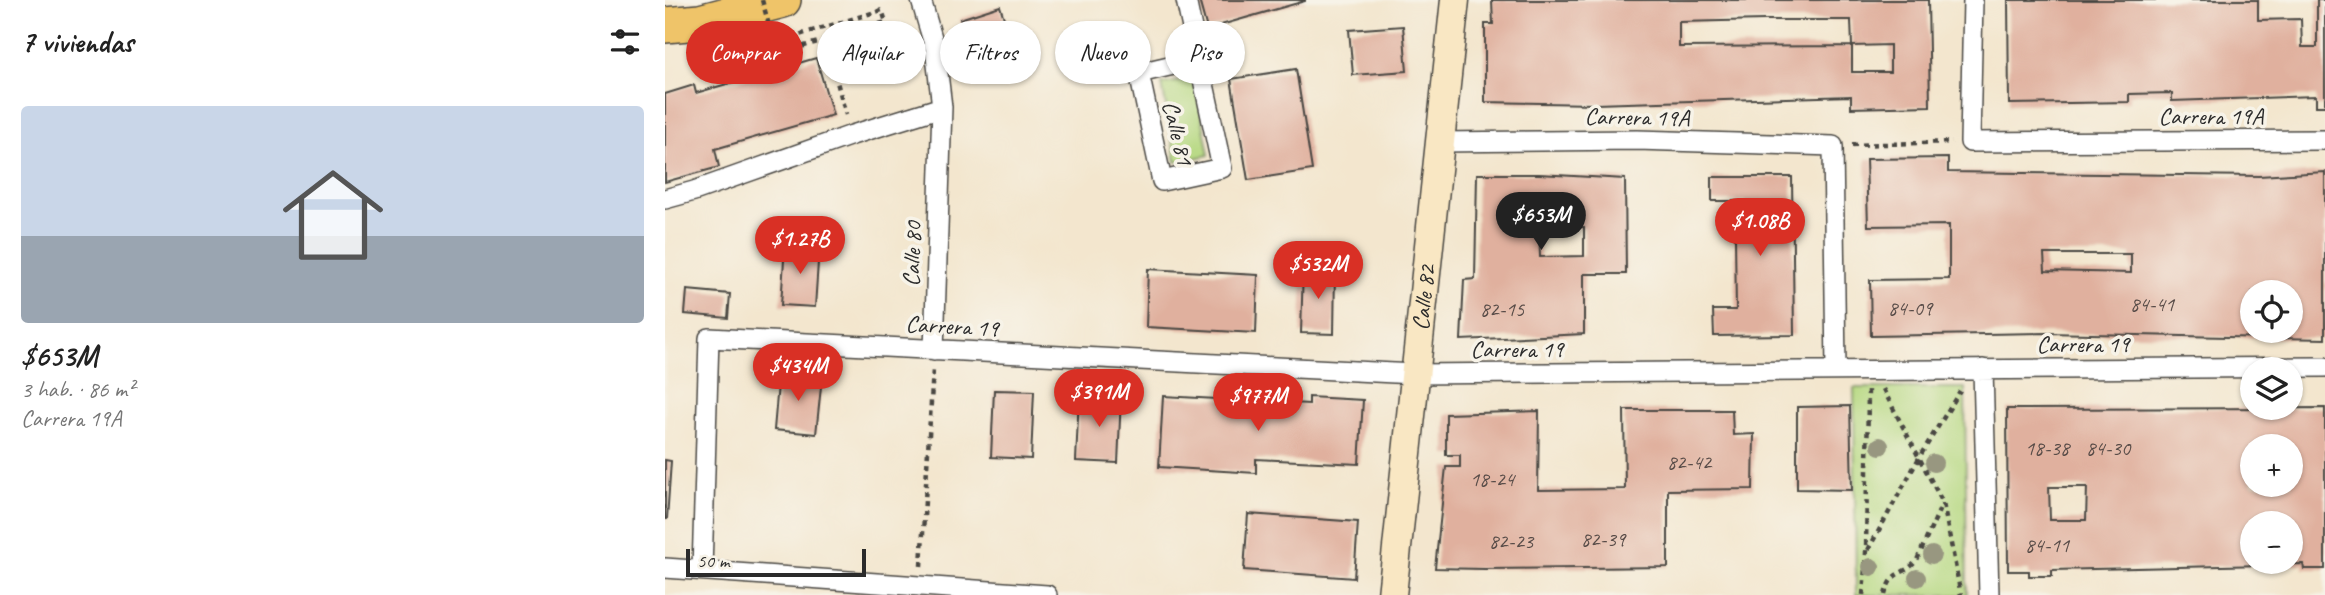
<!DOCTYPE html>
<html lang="es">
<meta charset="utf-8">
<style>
:root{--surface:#fff;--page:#f6f6f6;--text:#222;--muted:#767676;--accent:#d93025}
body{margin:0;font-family:Caveat,sans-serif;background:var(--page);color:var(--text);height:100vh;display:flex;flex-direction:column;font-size:26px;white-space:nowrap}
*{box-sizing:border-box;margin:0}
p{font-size:23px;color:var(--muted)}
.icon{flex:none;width:38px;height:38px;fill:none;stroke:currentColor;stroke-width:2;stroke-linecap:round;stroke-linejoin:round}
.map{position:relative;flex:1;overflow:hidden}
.sheet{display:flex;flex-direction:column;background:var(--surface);width:665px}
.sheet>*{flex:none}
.banner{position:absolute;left:21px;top:21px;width:665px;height:63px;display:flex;gap:14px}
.tools{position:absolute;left:1575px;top:280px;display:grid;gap:14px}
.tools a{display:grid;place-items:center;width:63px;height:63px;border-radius:50%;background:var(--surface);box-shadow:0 2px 5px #0004;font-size:35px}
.scale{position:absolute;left:21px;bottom:18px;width:180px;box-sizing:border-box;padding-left:7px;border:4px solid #2b2b2b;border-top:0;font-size:19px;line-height:24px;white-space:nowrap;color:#2b2b2b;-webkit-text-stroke:5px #f7f3e8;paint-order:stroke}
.price{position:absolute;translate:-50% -60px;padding:0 16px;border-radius:24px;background:var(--accent);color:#fff;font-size:23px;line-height:46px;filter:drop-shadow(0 2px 4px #0008)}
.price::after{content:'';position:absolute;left:50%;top:42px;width:21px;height:16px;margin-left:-10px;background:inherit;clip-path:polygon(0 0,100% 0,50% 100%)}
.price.current{background:#222;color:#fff}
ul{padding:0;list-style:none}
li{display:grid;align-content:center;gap:14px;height:371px;padding:0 21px}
li span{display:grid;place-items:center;height:217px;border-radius:7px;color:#555}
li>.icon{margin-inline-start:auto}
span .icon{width:126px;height:126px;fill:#fffc;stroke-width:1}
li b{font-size:30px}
h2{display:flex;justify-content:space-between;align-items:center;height:84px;padding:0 21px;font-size:30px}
.pill{padding:0 24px;border-radius:32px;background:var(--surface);box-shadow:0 2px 5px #0004;font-size:24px;line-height:63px}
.pill.current{background:var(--accent);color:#fff}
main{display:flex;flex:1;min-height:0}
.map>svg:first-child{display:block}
.green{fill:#b5d880;stroke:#708256;stroke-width:2}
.building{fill:#e0b09e;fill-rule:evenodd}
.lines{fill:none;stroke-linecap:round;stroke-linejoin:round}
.street-casing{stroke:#494743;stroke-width:22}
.secondary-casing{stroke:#494743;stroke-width:31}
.highway-casing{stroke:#494743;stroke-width:38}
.path{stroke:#494743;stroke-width:4.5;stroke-dasharray:5 5;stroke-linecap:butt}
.street{stroke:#fff;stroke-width:19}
.secondary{stroke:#f9e7c3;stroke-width:28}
.highway{stroke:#efc469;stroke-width:35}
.path-bridge{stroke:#494743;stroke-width:4.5;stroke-dasharray:5 5;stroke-linecap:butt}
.tree{fill:#989780}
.labels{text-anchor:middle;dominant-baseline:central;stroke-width:7;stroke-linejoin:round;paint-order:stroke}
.number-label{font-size:21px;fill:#584c48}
.street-label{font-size:24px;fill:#2b2b2b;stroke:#f7f3e8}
</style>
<main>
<section class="sheet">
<h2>7 viviendas<svg class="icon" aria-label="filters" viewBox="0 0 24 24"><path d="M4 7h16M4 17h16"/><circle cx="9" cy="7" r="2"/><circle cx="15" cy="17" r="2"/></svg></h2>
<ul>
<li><span style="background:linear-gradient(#c9d6e8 60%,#9aa5b1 0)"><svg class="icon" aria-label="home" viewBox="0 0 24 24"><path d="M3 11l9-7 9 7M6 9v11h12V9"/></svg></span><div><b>$653M</b><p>3 hab. · 86 m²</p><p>Carrera 19A</p></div></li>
</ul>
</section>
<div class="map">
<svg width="1660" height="595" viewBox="0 0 1660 595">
<rect width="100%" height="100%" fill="#f7f3e8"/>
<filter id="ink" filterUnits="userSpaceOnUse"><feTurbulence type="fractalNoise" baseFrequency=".0143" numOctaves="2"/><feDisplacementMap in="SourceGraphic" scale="14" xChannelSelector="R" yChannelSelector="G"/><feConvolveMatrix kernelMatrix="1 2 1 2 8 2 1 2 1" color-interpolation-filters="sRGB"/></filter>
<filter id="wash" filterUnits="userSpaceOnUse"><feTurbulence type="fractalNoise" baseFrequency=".00686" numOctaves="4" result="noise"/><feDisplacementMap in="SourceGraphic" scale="28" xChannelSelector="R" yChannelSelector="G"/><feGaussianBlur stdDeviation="1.57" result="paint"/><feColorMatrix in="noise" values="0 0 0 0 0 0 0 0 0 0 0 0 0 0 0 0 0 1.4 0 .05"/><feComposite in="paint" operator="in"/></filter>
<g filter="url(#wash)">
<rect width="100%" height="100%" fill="#f3e6ce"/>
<path class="green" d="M530 79 544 155 511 162 497 84Z
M1189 388H1300L1302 595H1191Z"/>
<g id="blocks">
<path class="building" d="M534 0H640V1L542 29Z
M827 0H1263L1265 106 1186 108V96L930 104 820 102V24H828ZM1100 20H1186L1187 46 1225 45V72H1187V46L1014 47V22Z
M1343 0H1593V20L1636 19 1637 47H1652V0H1660V106H1651V96L1507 101V93L1464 94V102L1344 104Z
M335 6 355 67 314 79 295 19Z
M738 26 742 71 688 75 684 30Z
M151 58 168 115 50 149 54 167 0 182V94L29 85 31 93Z
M631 69 647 170 583 180 566 79Z
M1283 158V172L1594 176 1660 172V339L1381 333 1206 336 1205 280 1284 279V225L1203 226 1201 159ZM1379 254H1466V273L1380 271ZM1587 292H1626V331H1587Z
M812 174H874L960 179 961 274H919V334L796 340 799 280 810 279ZM874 227H919V256L875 257Z
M1047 177H1127L1129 335 1049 336 1048 310H1071L1070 236 1081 235 1080 201H1047Z
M120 245 154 247 150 307 116 305Z
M638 268 670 269 669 334 636 333Z
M483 269 593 275 591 333 481 327Z
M22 290 65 294 63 318 20 314Z
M114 373 157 377 151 434 109 430Z
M329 390 369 391 366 459 326 457Z
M414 395 456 396 453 463 411 461Z
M498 396 644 404V397L698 400 694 464 591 459V473L494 467Z
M1185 406 1187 490 1132 489V407Z
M1660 408V569H1639L1638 564 1387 570V576H1364V571H1343L1342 409ZM1587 446H1626V485H1587ZM1384 487H1422L1421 520H1385ZM1587 523H1626V562H1587Z
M959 410H1067L1068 435 1089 434 1088 489 1003 490V567L820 569 770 568 781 467H795V455H781V414L874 411 873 490 960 489Z
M0 460 6 461 2 519H0Z
M583 514 693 522 689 578 579 570Z"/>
</g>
</g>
<g filter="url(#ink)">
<use href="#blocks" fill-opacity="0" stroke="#494743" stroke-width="2"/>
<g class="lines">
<g class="street-casing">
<path id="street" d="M256 0 270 48 277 107 269 350
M521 0 557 168 497 181 474 73 534 59
M1308 0 1305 142 1660 140
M774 142 972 140 1168 146 1171 370
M0 199 29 191 187 135 277 107
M1318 369 1324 595
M0 568 382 595
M37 570 44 338 749 374 1660 367"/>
</g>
<g class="secondary-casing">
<g id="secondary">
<path id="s1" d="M727 595 790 0"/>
</g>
</g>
<g class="highway-casing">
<path id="highway" d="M0 25 35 22 118 0"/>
</g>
<path class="path" d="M94 34 102 63
M162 45 181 115
M97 46 217 10 221 22 112 54
M1187 145 1287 142
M1218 389 1278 503 1296 595
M1203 550 1255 456 1295 391
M256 566 268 369
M1198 595 1201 553 1203 389
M1220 595C1227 567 1238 578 1252 560L1277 504"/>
<use href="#street" class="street"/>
<use href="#secondary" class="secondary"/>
<use href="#highway" class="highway"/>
<path class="path-bridge" d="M97 0 112 54
M99 53 87 57 83 45 107 37"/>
</g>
<g class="tree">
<circle cx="1215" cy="446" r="9"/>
<circle cx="1269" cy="463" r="9"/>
<circle cx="1267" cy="555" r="9"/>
<circle cx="1206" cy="567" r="9"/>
<circle cx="1252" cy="578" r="9"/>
</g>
</g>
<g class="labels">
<g class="number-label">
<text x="1487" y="304">84-41</text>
<text x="1245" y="308">84-09</text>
<text x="837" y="309">82-15</text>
<text x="1382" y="448">18-38</text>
<text x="1443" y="448">84-30</text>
<text x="1024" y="462">82-42</text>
<text x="827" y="479">18-24</text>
<text x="938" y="539">82-39</text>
<text x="846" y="541">82-23</text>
<text x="1382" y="545">84-11</text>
</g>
<g class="street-label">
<text x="1546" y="116">Carrera 19A</text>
<text transform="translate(972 117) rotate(1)">Carrera 19A</text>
<text transform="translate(513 133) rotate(76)">Calle 81</text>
<text transform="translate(247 254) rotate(-88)">Calle 80</text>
<text stroke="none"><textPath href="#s1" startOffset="299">Calle 82</textPath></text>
<text transform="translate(287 326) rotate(3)">Carrera 19</text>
<text x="1418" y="344">Carrera 19</text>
<text x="852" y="349">Carrera 19</text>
</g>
</g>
</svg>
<div class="tools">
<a><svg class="icon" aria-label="locate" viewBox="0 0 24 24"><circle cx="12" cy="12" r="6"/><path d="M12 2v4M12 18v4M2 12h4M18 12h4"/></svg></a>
<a><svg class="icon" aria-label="layers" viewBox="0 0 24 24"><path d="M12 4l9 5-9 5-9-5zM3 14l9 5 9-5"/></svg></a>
<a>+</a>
<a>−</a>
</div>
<div class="scale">50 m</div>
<b class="price current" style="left:876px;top:252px">$653M</b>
<b class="price" style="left:1095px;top:258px">$1.08B</b>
<b class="price" style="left:135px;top:276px">$1.27B</b>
<b class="price" style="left:653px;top:301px">$532M</b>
<b class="price" style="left:133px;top:403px">$434M</b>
<b class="price" style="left:434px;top:429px">$391M</b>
<b class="price" style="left:593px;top:433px">$977M</b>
<div class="banner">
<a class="pill current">Comprar</a>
<a class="pill">Alquilar</a>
<a class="pill">Filtros</a>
<a class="pill">Nuevo</a>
<a class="pill">Piso</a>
</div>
</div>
</main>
